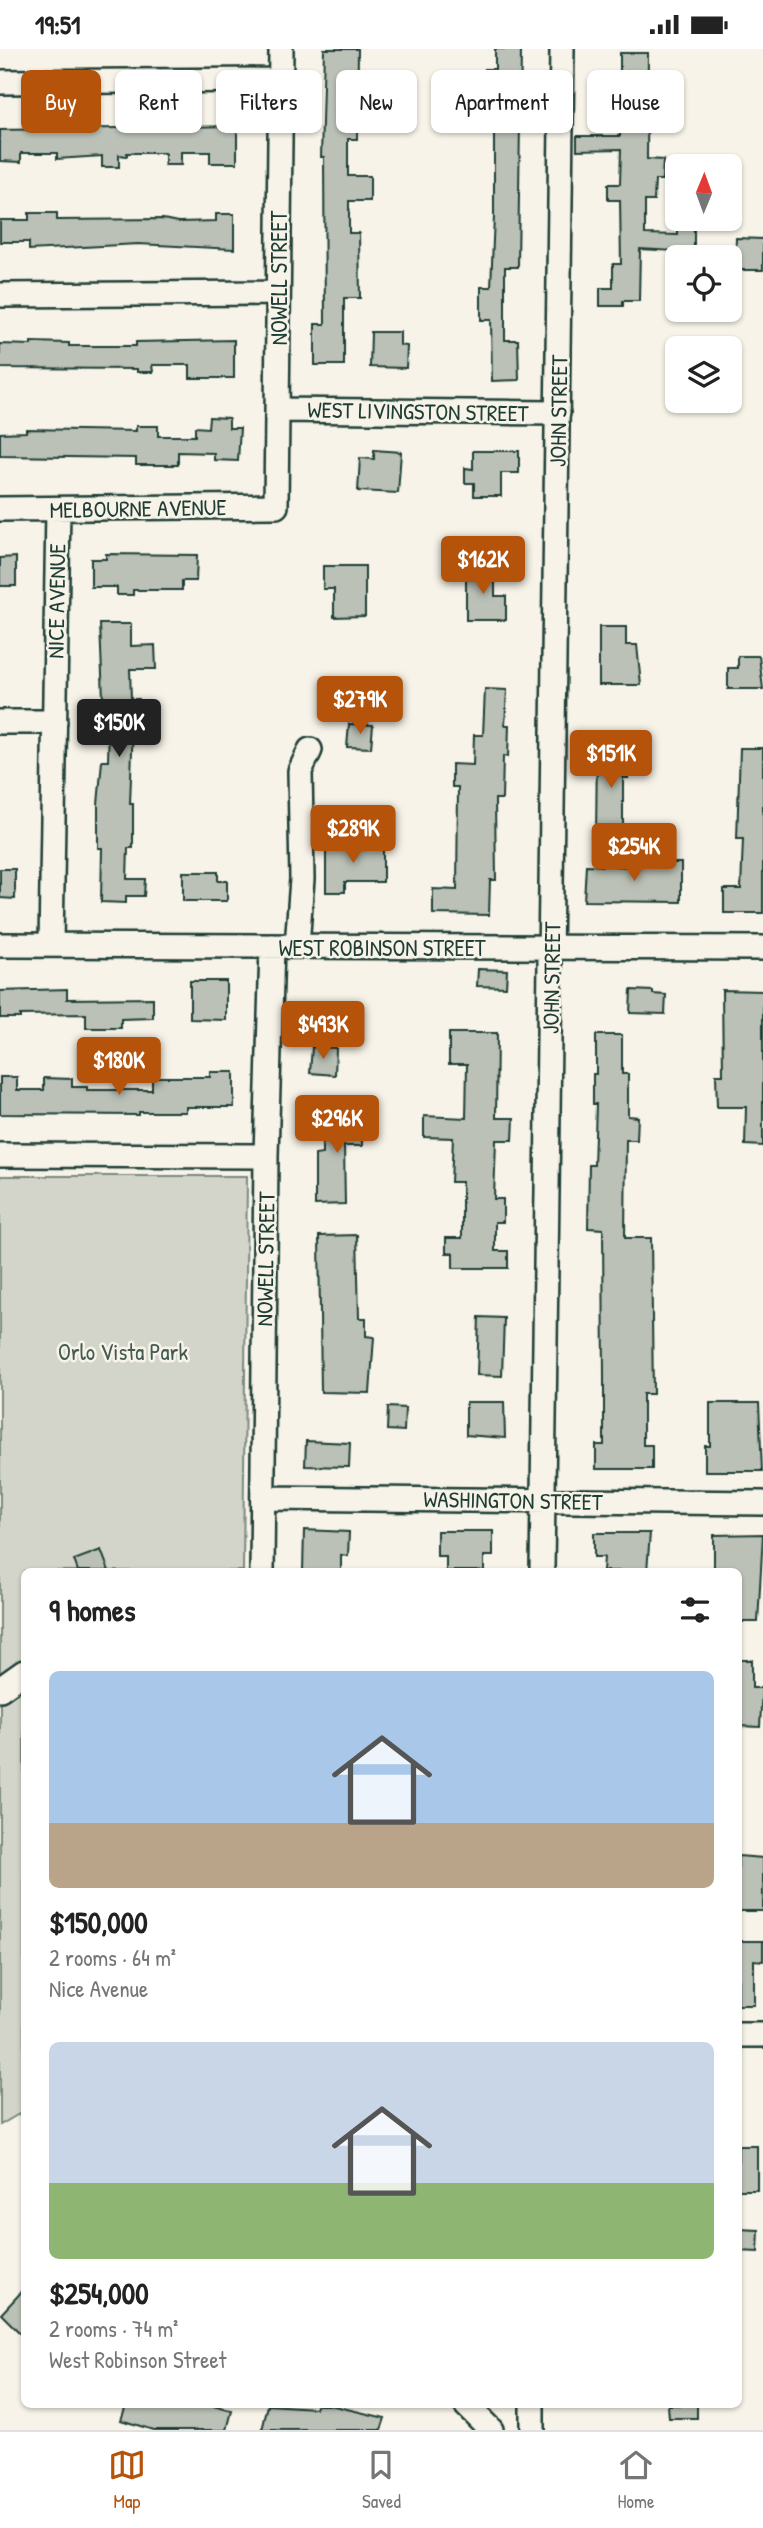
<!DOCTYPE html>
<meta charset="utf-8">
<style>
:root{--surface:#fff;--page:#f6f6f6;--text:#222;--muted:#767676;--line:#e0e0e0;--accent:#b45309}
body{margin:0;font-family:"Patrick Hand",sans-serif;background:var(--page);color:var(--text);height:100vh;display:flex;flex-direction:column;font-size:26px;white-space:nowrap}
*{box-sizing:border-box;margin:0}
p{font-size:23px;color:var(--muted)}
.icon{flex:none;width:38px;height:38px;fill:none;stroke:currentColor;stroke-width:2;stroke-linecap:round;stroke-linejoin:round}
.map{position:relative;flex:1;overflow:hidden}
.panel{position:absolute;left:21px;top:1519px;width:721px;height:840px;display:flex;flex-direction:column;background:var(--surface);border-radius:10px;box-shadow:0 2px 5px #0004}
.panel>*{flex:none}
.banner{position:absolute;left:21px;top:21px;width:721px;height:63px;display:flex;gap:14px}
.needle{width:46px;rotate:1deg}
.fabs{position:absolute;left:665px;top:105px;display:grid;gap:14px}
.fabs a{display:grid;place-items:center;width:77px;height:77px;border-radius:10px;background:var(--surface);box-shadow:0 2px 5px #0004;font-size:35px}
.price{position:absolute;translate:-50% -60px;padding:0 16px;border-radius:7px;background:var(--accent);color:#fff;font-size:23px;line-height:46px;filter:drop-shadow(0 2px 4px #0008)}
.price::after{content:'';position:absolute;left:50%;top:42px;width:21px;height:16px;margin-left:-10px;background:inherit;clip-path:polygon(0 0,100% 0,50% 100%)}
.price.selected{background:#222;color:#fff}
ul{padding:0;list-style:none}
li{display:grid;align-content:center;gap:14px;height:371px;padding:0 28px}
li span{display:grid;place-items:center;height:217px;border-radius:10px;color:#555}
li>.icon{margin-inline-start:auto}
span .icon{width:126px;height:126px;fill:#fffc;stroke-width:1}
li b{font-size:30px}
h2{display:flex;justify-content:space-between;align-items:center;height:84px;padding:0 28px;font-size:30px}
.pill{padding:0 24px;border-radius:10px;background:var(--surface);box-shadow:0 2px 5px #0004;font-size:24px;line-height:63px}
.pill.selected{background:var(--accent);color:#fff}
.status{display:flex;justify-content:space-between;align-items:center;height:49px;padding:0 35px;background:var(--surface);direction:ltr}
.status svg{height:19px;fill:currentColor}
.tabs{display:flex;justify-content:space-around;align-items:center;height:98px;border-top:2px solid var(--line);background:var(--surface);font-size:19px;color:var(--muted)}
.tabs a{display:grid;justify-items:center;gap:4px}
.tabs .selected{color:var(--accent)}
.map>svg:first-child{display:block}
.green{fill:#d3d5ca;stroke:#79897f;stroke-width:2}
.building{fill:#bbc1b6;stroke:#1f3d34;stroke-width:2}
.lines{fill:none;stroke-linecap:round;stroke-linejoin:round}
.minor-casing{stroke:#1f3d34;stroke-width:28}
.minor{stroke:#f7f3e8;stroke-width:23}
.labels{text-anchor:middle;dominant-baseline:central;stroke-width:5;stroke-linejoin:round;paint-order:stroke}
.street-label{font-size:23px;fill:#1f3d34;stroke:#f7f3e8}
.park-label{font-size:23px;fill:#435b52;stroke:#f7f3e8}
</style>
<div class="status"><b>19:51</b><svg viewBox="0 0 49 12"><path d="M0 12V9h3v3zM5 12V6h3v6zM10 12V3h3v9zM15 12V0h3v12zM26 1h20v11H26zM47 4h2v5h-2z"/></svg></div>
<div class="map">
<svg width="763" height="2381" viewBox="0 0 763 2381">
<rect width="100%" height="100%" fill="#f7f3e8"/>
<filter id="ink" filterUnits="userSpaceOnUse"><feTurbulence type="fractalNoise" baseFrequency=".0143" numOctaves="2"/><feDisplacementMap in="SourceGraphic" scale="14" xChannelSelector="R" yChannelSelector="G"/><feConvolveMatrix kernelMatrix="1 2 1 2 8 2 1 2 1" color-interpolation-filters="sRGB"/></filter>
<g filter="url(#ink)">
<path class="green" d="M0 1127H247L243 1522H24V2062L0 2076Z"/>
<path class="building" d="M324 0H358L357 90H348V127H370V152H349V184H359L360 249H344V316H315V275H325L324 108H321Z
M495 0H521L518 218H505V291H518L519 331 492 332 491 271H481V238H491L494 167V62H485V20H495Z
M620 4H648L647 110 663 111 662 131H655L654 152H645V185L678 186V170H694V203L640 200 639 252H623V257H600V239H613V215H621L620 151H608V135H620L621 100 577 101V87H620V46H604L603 31 620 30Z
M237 77V114H210V103H181V116H165V104H127V107L119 106V118H102V107L57 110V104H21V113L0 112V81Z
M29 164H57V171L163 170 179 173 216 172V165H234V200L138 195 29 201V193H0V171H29Z
M736 189 763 190V221H735Z
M371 283H400V296L407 297 406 319 370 318Z
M234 291V329H190V316H152L153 323H137V320L0 319V295L31 296V293L69 294V297H136V293Z
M209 368 229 369V379H240L238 412 214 411V404L178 403V416H136V409L0 407V384L26 383V380L136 382V377H158V387H195V378L208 379Z
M374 401 401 403 398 444 358 442 360 409 374 410Z
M473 402H519V424H501V447H474V434H465V419L473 420Z
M106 505 197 506 196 532H182V541H133V546H117V538H91V510H106Z
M16 508V537H0V509Z
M323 517H365V567L334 568V540H323Z
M466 519H495V547H506V571H466Z
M100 575H131V597L155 596 156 620H130L131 650H139V675H133L130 755H133V799H128L127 830H145L144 847H126V854L101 853 102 799H98V755L102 712H108L109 675H104Z
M599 578H626V596H637L641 636H599Z
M738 607H759L763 640H728V619H738Z
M485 640 507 641 505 676H509L508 708 503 707 502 750H495L496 831H490L489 866 433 865V840L457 841 458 738H452V715L473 716 474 686H483Z
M349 675 373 676 371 699 347 698Z
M597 696 629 697 628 729H623V789H596Z
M740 699H763V864H724V840H741L743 790H737Z
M383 794V833H345V843H326V795Z
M639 814H681V853L584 852 586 816 639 818Z
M0 820H15V850L0 849Z
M183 823H218V832H227V852H183Z
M478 920 507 921 506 938 477 937Z
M190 932H226V971L190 970Z
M67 940V950L153 949V969L121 970V979H86V965L20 966V969H0V942Z
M631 941 653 942V945L666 946 665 965 630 964Z
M722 941 763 942V1097L745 1096 746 1058H717L716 1026H723Z
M449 984H497L496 1069H514L513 1091H496L494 1150H503V1173H495V1202H508V1219H453V1204H446V1189H462V1133H451L453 1089 424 1088V1067L466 1069 467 1015H449Z
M596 986H622V1025H628V1067L638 1068 637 1091H626L625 1189H651L653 1345H643V1396H652V1420H596V1396H604V1330L603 1180 588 1179 589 1116H594L596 1055H593V1025H596Z
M312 998 336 999 335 1026 310 1024Z
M210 1023H234V1058H186V1063H139V1066L0 1065V1028H17V1041H44V1029L72 1030V1038H87V1041H152V1028H210Z
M322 1066H373V1085H362V1097H344L345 1155 315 1156V1106L322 1105Z
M357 1186 359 1269H366V1287L374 1288 370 1344 321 1343 319 1187Z
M479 1268 504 1269 502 1327 477 1326Z
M466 1353H504L505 1389 466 1386Z
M710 1354H759L762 1422H705V1397H710Z
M388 1358 405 1359 404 1382 387 1381Z
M306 1392 350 1394 349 1418 305 1417Z
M304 1481 349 1483 348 1507 341 1506V1522H303Z
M437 1482H493V1507H484V1522H446V1507H437Z
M594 1484H650L647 1522H603L604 1508H594Z
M763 1485 758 1573H738V1522H714V1486Z
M101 1501 109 1522H78L74 1511Z
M738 1611H752V1639H762L760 1678 738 1677Z
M738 1807 763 1809V1862H738Z
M738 1892H763V1912L754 1911V1956H738Z
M738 2097H757V2141H738Z
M738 2180 759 2181 758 2203 738 2202Z
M24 2240V2288L1 2265Z
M126 2356H165L187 2361 189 2356H210L232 2362 227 2381H153L121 2371Z
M268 2356 315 2359 316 2356H330L385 2369 381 2381H262Z
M668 2356H697V2369H669Z"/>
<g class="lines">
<g class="minor-casing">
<path id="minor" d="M0 33 281 31
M0 246 277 244
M278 361 558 364
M0 460 276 457 281 0
M0 673H55
M0 896 763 899
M51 896 58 460
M297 897 302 830 300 722 310 701
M0 1106 266 1107
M263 1449 763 1454
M262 1522 266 1107 272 897
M542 1522 562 0
M0 1640 24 1623
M738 1986H763
M466 2356 491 2381
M532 2381V2356"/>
</g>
<use href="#minor" class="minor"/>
</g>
</g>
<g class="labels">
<g class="street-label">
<text transform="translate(278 229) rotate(-90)">NOWELL STREET</text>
<text transform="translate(418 362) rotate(1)">WEST LIVINGSTON STREET</text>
<text transform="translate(558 362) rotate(-89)">JOHN STREET</text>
<text transform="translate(138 459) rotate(-1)">MELBOURNE AVENUE</text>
<text transform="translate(56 552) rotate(-89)">NICE AVENUE</text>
<text x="382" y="898">WEST ROBINSON STREET</text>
<text transform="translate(551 929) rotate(-89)">JOHN STREET</text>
<text transform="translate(265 1210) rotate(-89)">NOWELL STREET</text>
<text transform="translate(513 1451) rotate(1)">WASHINGTON STREET</text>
</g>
<g class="park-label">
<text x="123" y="1302">Orlo Vista Park</text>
</g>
</g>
</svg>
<div class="fabs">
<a><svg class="needle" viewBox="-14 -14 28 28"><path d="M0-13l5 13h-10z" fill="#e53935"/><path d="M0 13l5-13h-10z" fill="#767676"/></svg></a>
<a><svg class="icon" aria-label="locate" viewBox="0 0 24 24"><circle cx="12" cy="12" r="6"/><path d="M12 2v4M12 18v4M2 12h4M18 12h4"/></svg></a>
<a><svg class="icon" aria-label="layers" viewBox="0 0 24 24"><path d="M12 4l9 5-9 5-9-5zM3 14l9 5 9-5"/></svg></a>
</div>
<b class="price" style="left:483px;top:547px">$162K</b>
<b class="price" style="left:360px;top:687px">$279K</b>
<b class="price selected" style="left:119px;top:710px">$150K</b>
<b class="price" style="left:611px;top:741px">$151K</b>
<b class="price" style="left:353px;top:816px">$289K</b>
<b class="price" style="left:634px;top:834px">$254K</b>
<b class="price" style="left:323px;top:1012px">$493K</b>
<b class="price" style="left:119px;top:1048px">$180K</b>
<b class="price" style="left:337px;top:1106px">$296K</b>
<div class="banner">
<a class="pill selected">Buy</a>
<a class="pill">Rent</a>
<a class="pill">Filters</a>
<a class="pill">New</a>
<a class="pill">Apartment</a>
<a class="pill">House</a>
</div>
<section class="panel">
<h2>9 homes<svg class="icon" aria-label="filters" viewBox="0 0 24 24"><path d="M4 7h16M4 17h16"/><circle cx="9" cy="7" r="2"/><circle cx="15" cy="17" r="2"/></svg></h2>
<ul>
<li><span style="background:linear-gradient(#a9c7e8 70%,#b9a48a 0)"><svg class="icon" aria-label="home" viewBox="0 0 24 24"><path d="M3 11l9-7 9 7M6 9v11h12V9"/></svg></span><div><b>$150,000</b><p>2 rooms · 64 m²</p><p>Nice Avenue</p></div></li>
<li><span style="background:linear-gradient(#c9d6e8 65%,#8fb573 0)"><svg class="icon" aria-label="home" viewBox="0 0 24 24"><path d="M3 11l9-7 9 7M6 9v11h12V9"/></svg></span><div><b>$254,000</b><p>2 rooms · 74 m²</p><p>West Robinson Street</p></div></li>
</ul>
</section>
</div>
<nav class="tabs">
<a class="selected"><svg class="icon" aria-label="map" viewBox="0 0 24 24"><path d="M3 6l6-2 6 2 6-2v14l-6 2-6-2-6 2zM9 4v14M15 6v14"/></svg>Map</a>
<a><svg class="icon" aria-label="saved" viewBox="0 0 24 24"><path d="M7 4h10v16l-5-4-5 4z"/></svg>Saved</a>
<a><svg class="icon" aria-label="home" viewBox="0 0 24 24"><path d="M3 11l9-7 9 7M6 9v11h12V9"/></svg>Home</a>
</nav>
